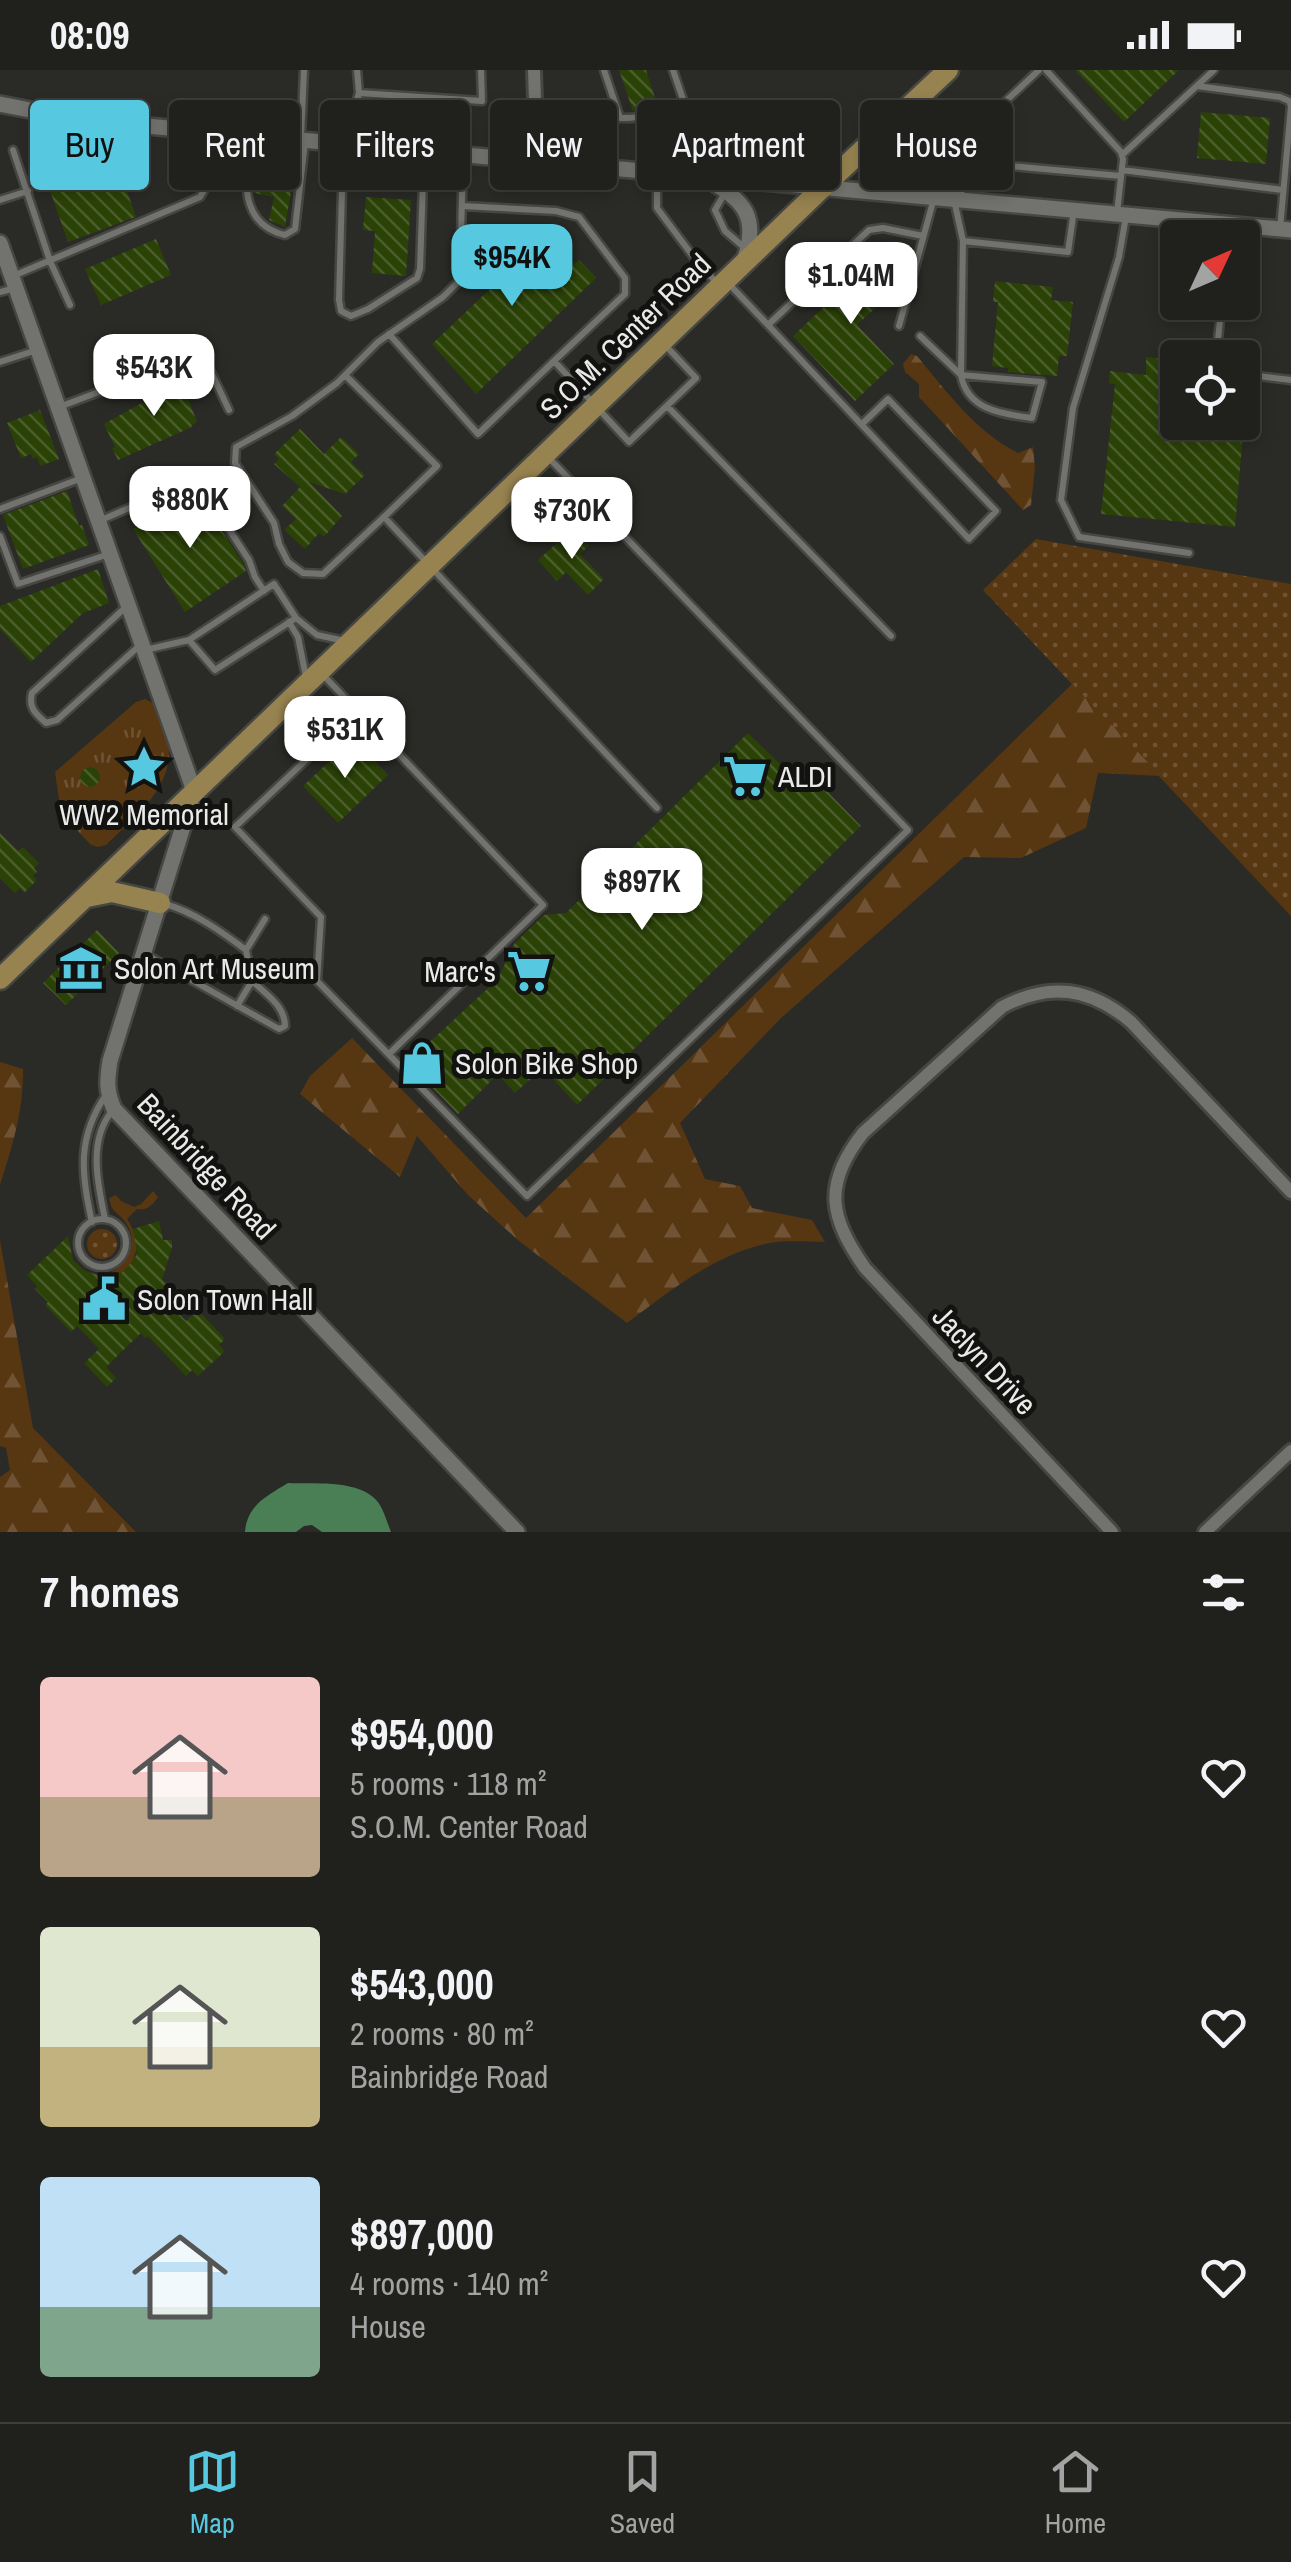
<!DOCTYPE html>
<meta charset="utf-8">
<style>
:root{--surface:#20201c;--page:#2d2d29;--text:#f1f3f6;--muted:#a2a3a3;--line:#3d3e3b;--accent:#56c9e1}
body{margin:0;font-family:"Archivo Narrow",sans-serif;background:var(--page);color:var(--text);height:100vh;display:flex;flex-direction:column;font-size:38px;white-space:nowrap}
*{box-sizing:border-box;margin:0}
p{font-size:32px;color:var(--muted)}
.icon{flex:none;width:55px;height:55px;fill:none;stroke:currentColor;stroke-width:2;stroke-linecap:round;stroke-linejoin:round}
.map{position:relative;height:1462px;overflow:hidden}
.panel{display:flex;flex-direction:column;background:var(--surface);flex:1}
.panel>*{flex:none}
.guide{position:absolute;left:30px;top:30px;width:1232px;height:90px;display:flex;gap:20px}
.needle{width:65px;rotate:46deg}
.tools{position:absolute;left:1160px;top:150px;display:grid;gap:20px}
.tools a{display:grid;place-items:center;width:100px;height:100px;border-radius:10px;background:var(--surface);box-shadow:0 5px 15px #0003,0 0 0 2px var(--line);font-size:50px}
.price{position:absolute;translate:-50% -85px;padding:0 22px;border-radius:20px;background:#fff;color:#222;font-size:32px;line-height:65px;filter:drop-shadow(0 2px 5px #0008)}
.price::after{content:'';position:absolute;left:50%;top:60px;width:30px;height:22px;margin-left:-15px;background:inherit;clip-path:polygon(0 0,100% 0,50% 100%)}
.price.active{background:var(--accent);color:#111}
ul{padding:0;list-style:none}
li{display:flex;align-items:center;gap:30px;height:250px;padding:0 40px}
li span{display:grid;place-items:center;flex:none;width:280px;height:200px;border-radius:10px;color:#555}
li>.icon{margin-inline-start:auto}
span .icon{width:120px;height:120px;fill:#fffc;stroke-width:1}
li b{font-size:42px}
h2{display:flex;justify-content:space-between;align-items:center;height:120px;padding:0 40px;font-size:42px}
.chip{padding:0 35px;border-radius:10px;background:var(--surface);box-shadow:0 5px 15px #0003,0 0 0 2px var(--line);font-size:35px;line-height:90px}
.chip.active{background:var(--accent);color:#111}
.status{display:flex;justify-content:space-between;align-items:center;height:70px;padding:0 50px;background:var(--surface);direction:ltr}
.status svg{height:28px;fill:currentColor}
.menu{display:flex;justify-content:space-around;align-items:center;height:140px;border-top:2px solid var(--line);background:var(--surface);font-size:28px;color:var(--muted)}
.menu a{display:grid;justify-items:center;gap:5px}
.menu .active{color:var(--accent)}
.map>svg:first-child{display:block}
.grass{fill:url(#grass-dots)}
.forest{fill:url(#forest-firs)}
.park{fill:url(#park-tufts)}
.garden{fill:#573612}
.water{fill:#4a7f56}
.building{fill:url(#building-back-hatch)}
.lines{fill:none;stroke-linecap:round;stroke-linejoin:round}
.service-casing{stroke:#464743;stroke-width:11}
.minor-casing{stroke:#464743;stroke-width:18}
.tertiary-casing{stroke:#464743;stroke-width:20}
.primary-casing{stroke:#464743;stroke-width:25}
.service{stroke:#72726e;stroke-width:6}
.minor{stroke:#72726e;stroke-width:12}
.tertiary{stroke:#72726e;stroke-width:15}
.primary{stroke:#978350;stroke-width:20}
.labels{text-anchor:middle;dominant-baseline:central;stroke-width:10;stroke-linejoin:round;paint-order:stroke}
.street-label{font-size:30px;fill:#eaeae8;stroke:#121211}
.poi-label{font-size:30px;fill:#eaeae8;stroke:#121211;text-anchor:start}
</style>
<div class="status"><b>08:09</b><svg viewBox="0 0 49 12"><path d="M0 12V9h3v3zM5 12V6h3v6zM10 12V3h3v9zM15 12V0h3v12zM26 1h20v11H26zM47 4h2v5h-2z"/></svg></div>
<div class="map">
<svg width="1291" height="1462" viewBox="0 0 1291 1462">
<defs>
<pattern id="grass-dots" width="8" height="8" patternUnits="userSpaceOnUse" patternTransform="scale(2.5)"><rect width="8" height="8" fill="#573612"/><path d="M2 2h.1M6 6h.1" fill="none" stroke="#6f5334" stroke-width="1.8" stroke-linecap="round"/></pattern>
<pattern id="forest-firs" width="22" height="20" patternUnits="userSpaceOnUse" patternTransform="scale(2.5)"><rect width="22" height="20" fill="#573612"/><path d="M5 1l3.5 6h-7zM16 11l3.5 6h-7z" fill="#6f5334"/></pattern>
<pattern id="park-tufts" width="24" height="20" patternUnits="userSpaceOnUse" patternTransform="scale(2.5)"><rect width="24" height="20" fill="#573612"/><path d="M3 7l-1-3M5 7V3M7 7l1-3M15 17l-1-3M17 17v-4M19 17l1-3" fill="none" stroke="#6f5334"/></pattern>
<pattern id="building-back-hatch" width="6" height="6" patternUnits="userSpaceOnUse" patternTransform="scale(2.5)"><rect width="6" height="6" fill="#2b4207"/><path d="M-1 5l2 2M0 0l6 6M5-1l2 2" fill="none" stroke="#4a5d2b"/></pattern>
</defs>
<rect width="100%" height="100%" fill="#2a2a26"/>
<path class="grass" d="M1036 469 1291 514V846L983 520Z
M87 1174a15 15 0 1 1 30 0a15 15 0 1 1-30 0Z"/>
<path class="forest" d="M911 284 917 286C947 322 976 362 1018 383L1033 377 1035 398 1031 435 1023 440 919 327V314L905 302 903 294Z
M1072 614 1161 706 1098 703 1086 758 1021 788 964 787 781 948 680 1053 705 1109 740 1116 752 1138 812 1150 825 1172C807 1172 788 1170 770 1173 716 1183 670 1221 627 1253L519 1171 468 1125 417 1066 400 1107 300 1024 310 1006 352 968 526 1148Z
M0 992 23 999C24 1040 12 1077 0 1115Z
M0 1170 33 1358 136 1462H0V1407L10 1400 6 1378 0 1376Z"/>
<path class="park" d="M145 629 153 633C158 647 168 664 169 678 171 721 133 748 106 775L98 777 91 775 61 743 55 702 136 632Z"/>
<path class="garden" d="M153 1121 158 1127C153 1135 147 1141 137 1139L127 1149C143 1172 139 1198 111 1207L109 1203C131 1193 140 1167 122 1148 114 1140 111 1140 109 1128L116 1125 121 1131 134 1137 141 1134Z"/>
<path class="water" d="M288 1413C313 1414 353 1410 373 1427 383 1435 386 1450 391 1462H322L312 1455 304 1456 296 1462H245C247 1435 267 1426 288 1413Z"/>
<path class="building" d="M619 0H646L657 34 633 41Z
M1075 0H1179L1124 52Z
M1201 42 1270 48 1266 94 1197 88Z
M113 80 136 147 68 172 41 95 67 86 70 94Z
M259 97 294 104 285 157 269 150 274 127 254 123Z
M366 127 411 130 406 206 372 203 375 161 363 160Z
M506 163 518 173 536 175 545 166 575 194 579 190 596 208 476 324 432 274 507 203 485 182Z
M156 169 171 205 101 235 85 199Z
M883 172 899 188 888 198 893 204 879 221 886 228 857 255 894 294 855 331 793 266 845 217 838 210 854 195 856 197Z
M995 211 1053 217 1051 230 1073 232 1067 286H1059L1057 306 1008 302V298L992 296 998 232H993Z
M1146 287 1178 290V352H1244L1235 457 1101 444 1115 314 1109 313 1110 301 1146 305Z
M191 307 199 323 188 328 197 352 191 356 192 357 118 390 112 378 115 377 104 354 147 330 144 324Z
M40 340 59 389 40 396 37 387 33 389 31 384 21 388 7 353Z
M300 359 324 384 341 367 359 384 351 392 365 405 345 424 309 412 342 446 324 467 319 463 305 479 284 460 296 449 282 436 300 417 274 394 279 389 274 384Z
M67 421 79 456 82 455 89 475 23 499 3 445Z
M196 421 243 493 246 501 185 542 133 459Z
M572 459 589 476 580 484 604 509 588 525 566 502 557 511 538 490Z
M98 499 109 533 83 543 31 592 0 559V536Z
M748 663 806 719 815 709 861 756 577 1035 543 998 515 1023 498 1004 458 1044 408 992 498 909 514 874 544 845 566 843Z
M353 669 388 705 338 753 303 716Z
M80 707a10 10 0 1 1 20 0a10 10 0 1 1-20 0Z
M0 763 18 781 23 777 39 793 34 798 37 802 33 806 37 810 24 823 20 818 15 823 0 808Z
M97 860 119 883 66 935 43 913Z
M159 1151 163 1170H172V1177L162 1210 169 1214 162 1226 186 1251 198 1240 225 1269 219 1275 225 1281 198 1306 192 1300 186 1306 148 1266 145 1268 141 1263 106 1297 116 1308 107 1317 84 1293 99 1279 77 1256 71 1262 45 1235 48 1232 35 1219 37 1216 27 1205 68 1166 73 1190 85 1201 101 1206 121 1203 132 1192 137 1184 133 1159Z"/>
<g class="lines">
<g class="service-casing">
<path id="service" d="M357 0 359 23 482 31 481 0
M604 0 620 48C643 49 663 42 685 34
M673 0 690 50
M1039 0 976 59C966 74 973 86 988 94L1121 106
M1046 0 1121 82 1123 89 1117 143
M1197 16 1280 27 1289 31 1291 36 1280 159
M360 30 361 49 373 75
M250 66C246 104 236 153 285 165L295 159 305 72
M301 68 304 0
M336 71 351 48 359 23
M365 77 361 107 346 112 342 120 339 230 341 241 351 246 368 239 417 208 420 199 424 81
M13 80 50 191 70 235
M463 84 460 210 443 227 378 272 337 313 292 346 236 377 235 393 274 453 279 474 288 492 303 503 323 504 384 447 657 738
M1122 85 1214 0
M1122 100 1283 120
M657 103V138L698 193 718 214
M361 107 423 113
M726 121 715 140 725 161 746 179
M0 130 28 121
M462 136 556 141 579 147 625 208V224L554 291 629 372 696 308 666 276
M1126 146 1119 187 1073 338 1061 430 1079 467 1189 483
M963 171 1068 182 1074 140
M13 206 200 127 206 117 193 80 196 61
M730 215 768 255 869 160 883 158 923 166
M0 222 15 218
M768 255 969 469 996 441 888 329 862 354
M899 256 934 128
M389 264 478 364 554 291
M920 266 961 305 1042 312 1032 348C1002 344 967 340 961 305L963 171 954 130
M1216 288 1222 232
M0 292 37 280
M1242 304 1291 310
M345 305 437 396 384 447
M667 336 891 566
M59 337 202 283 229 340
M0 439 82 408
M99 451 196 409 249 490 255 507 264 521
M0 466 18 514 106 485
M127 536 32 623C28 638 36 644 46 653L57 650 139 576
M289 552 298 567 306 607
M189 570 215 600 296 548
M145 580 189 570 274 514 296 548 317 565 345 571
M324 606 543 835 389 984
M358 641 235 757 321 847 317 911 527 1126 908 760 546 385
M165 834C194 842 222 862 246 880
M145 884 279 959 285 956C285 936 266 924 252 911
M237 936 252 911 246 880 265 849
M105 1149C98 1115 87 1070 113 1040
M78 1173a24 24 0 1 1 48 0a24 24 0 1 1-48 0Z
M92 1152C81 1104 77 1067 106 1025"/>
</g>
<g class="minor-casing">
<path id="minor" d="M534 0 537 91
M1112 1462 865 1198C830 1148 822 1115 863 1063L1002 937C1049 912 1090 917 1131 952L1291 1122
M1205 1462 1291 1381"/>
</g>
<g class="tertiary-casing">
<path id="tertiary" d="M920 30C899 82 903 102 957 123
M0 34 81 50 1291 160
M708 110C745 130 759 148 744 191
M0 173 194 721 110 991C107 1010 106 1021 114 1039L517 1462"/>
</g>
<g class="primary-casing">
<path id="primary" d="M87 827 112 822 160 833
M0 909 824 116 948 0"/>
</g>
<use href="#service" class="service"/>
<use href="#minor" class="minor"/>
<use href="#tertiary" class="tertiary"/>
<use href="#primary" class="primary"/>
</g>
<defs>
<g id="sight-bare" transform="scale(3.45)"><path d="M0-6L1.8-2.2L6-1.7L2.9 1.2L3.7 5.4L0 3.3L-3.7 5.4L-2.9 1.2L-6-1.7L-1.8-2.2Z" fill="#56c9e1" stroke="#121211" stroke-width="2.5" paint-order="stroke"/></g>
<g id="supermarket-bare" transform="scale(3.45)"><path d="M-6-5.5h2.5l.6 2H6L4.5 2H-2.5L-4.4-4H-6ZM-1.5 3.2a1.3 1.3 0 1 0 .1 0ZM3 3.2a1.3 1.3 0 1 0 .1 0Z" fill="#56c9e1" stroke="#121211" stroke-width="2.5" paint-order="stroke"/></g>
<g id="museum-bare" transform="scale(3.45)"><path d="M0-6L6-3V-2H-6V-3ZM-5-1h2V3h-2ZM-1-1h2V3h-2ZM3-1h2V3H3ZM-6 4H6V6H-6Z" fill="#56c9e1" stroke="#121211" stroke-width="2.5" paint-order="stroke"/></g>
<g id="shop-bare" transform="scale(3.45)"><path d="M-5-2.5h2.3a2.7 3.5 0 0 1 5.4 0H5L5.5 6h-11ZM-1.5-2.5h3a1.5 2.3 0 0 0-3 0Z" fill="#56c9e1" stroke="#121211" stroke-width="2.5" paint-order="stroke"/></g>
<g id="civic-bare" transform="scale(3.45)"><path d="M-.6-6.5H3V-4.5H.6V-3L4-1V1h2V6H-6V1h2V-1L-.6-3ZM-1.2 2.5V6h2.4V2.5Z" fill="#56c9e1" stroke="#121211" stroke-width="2.5" paint-order="stroke"/></g>
</defs>
<g fill-rule="evenodd">
<use href="#sight-bare" x="144" y="697"/>
<use href="#supermarket-bare" x="745" y="706"/>
<use href="#museum-bare" x="81" y="898"/>
<use href="#supermarket-bare" x="529" y="901"/>
<use href="#shop-bare" x="422" y="993"/>
<use href="#civic-bare" x="104" y="1229"/>
</g>
<g class="labels">
<g class="street-label">
<text transform="translate(625 266) rotate(-44)">S.O.M. Center Road</text>
<text transform="translate(207 1096) rotate(47)">Bainbridge Road</text>
<text transform="translate(985 1290) rotate(47)">Jaclyn Drive</text>
</g>
<g class="poi-label">
<text x="778" y="706">ALDI</text>
<text x="144" y="744" text-anchor="middle">WW2 Memorial</text>
<text x="114" y="898">Solon Art Museum</text>
<text x="496" y="901" text-anchor="end">Marc's</text>
<text x="455" y="993">Solon Bike Shop</text>
<text x="137" y="1229">Solon Town Hall</text>
</g>
</g>
</svg>
<div class="tools">
<a><svg class="needle" viewBox="-14 -14 28 28"><path d="M0-13l5 13h-10z" fill="#e53935"/><path d="M0 13l5-13h-10z" fill="#a2a3a3"/></svg></a>
<a><svg class="icon" aria-label="locate" viewBox="0 0 24 24"><circle cx="12" cy="12" r="6"/><path d="M12 2v4M12 18v4M2 12h4M18 12h4"/></svg></a>
</div>
<b class="price active" style="left:512px;top:239px">$954K</b>
<b class="price" style="left:851px;top:257px">$1.04M</b>
<b class="price" style="left:154px;top:349px">$543K</b>
<b class="price" style="left:190px;top:481px">$880K</b>
<b class="price" style="left:572px;top:492px">$730K</b>
<b class="price" style="left:345px;top:711px">$531K</b>
<b class="price" style="left:642px;top:863px">$897K</b>
<div class="guide">
<a class="chip active">Buy</a>
<a class="chip">Rent</a>
<a class="chip">Filters</a>
<a class="chip">New</a>
<a class="chip">Apartment</a>
<a class="chip">House</a>
</div>
</div>
<section class="panel">
<h2>7 homes<svg class="icon" aria-label="filters" viewBox="0 0 24 24"><path d="M4 7h16M4 17h16"/><circle cx="9" cy="7" r="2"/><circle cx="15" cy="17" r="2"/></svg></h2>
<ul>
<li><span style="background:linear-gradient(#f6c9c9 60%,#b9a48a 0)"><svg class="icon" aria-label="home" viewBox="0 0 24 24"><path d="M3 11l9-7 9 7M6 9v11h12V9"/></svg></span><div><b>$954,000</b><p>5 rooms · 118 m²</p><p>S.O.M. Center Road</p></div><svg class="icon" aria-label="heart" viewBox="0 0 24 24"><path d="M12 20l-8-8c-3-5 5-10 8-4 3-6 11-1 8 4z"/></svg></li>
<li><span style="background:linear-gradient(#dfe7d0 60%,#c2b280 0)"><svg class="icon" aria-label="home" viewBox="0 0 24 24"><path d="M3 11l9-7 9 7M6 9v11h12V9"/></svg></span><div><b>$543,000</b><p>2 rooms · 80 m²</p><p>Bainbridge Road</p></div><svg class="icon" aria-label="heart" viewBox="0 0 24 24"><path d="M12 20l-8-8c-3-5 5-10 8-4 3-6 11-1 8 4z"/></svg></li>
<li><span style="background:linear-gradient(#bfe0f5 65%,#7fa58c 0)"><svg class="icon" aria-label="home" viewBox="0 0 24 24"><path d="M3 11l9-7 9 7M6 9v11h12V9"/></svg></span><div><b>$897,000</b><p>4 rooms · 140 m²</p><p>House</p></div><svg class="icon" aria-label="heart" viewBox="0 0 24 24"><path d="M12 20l-8-8c-3-5 5-10 8-4 3-6 11-1 8 4z"/></svg></li>
</ul>
</section>
<nav class="menu">
<a class="active"><svg class="icon" aria-label="map" viewBox="0 0 24 24"><path d="M3 6l6-2 6 2 6-2v14l-6 2-6-2-6 2zM9 4v14M15 6v14"/></svg>Map</a>
<a><svg class="icon" aria-label="saved" viewBox="0 0 24 24"><path d="M7 4h10v16l-5-4-5 4z"/></svg>Saved</a>
<a><svg class="icon" aria-label="home" viewBox="0 0 24 24"><path d="M3 11l9-7 9 7M6 9v11h12V9"/></svg>Home</a>
</nav>
